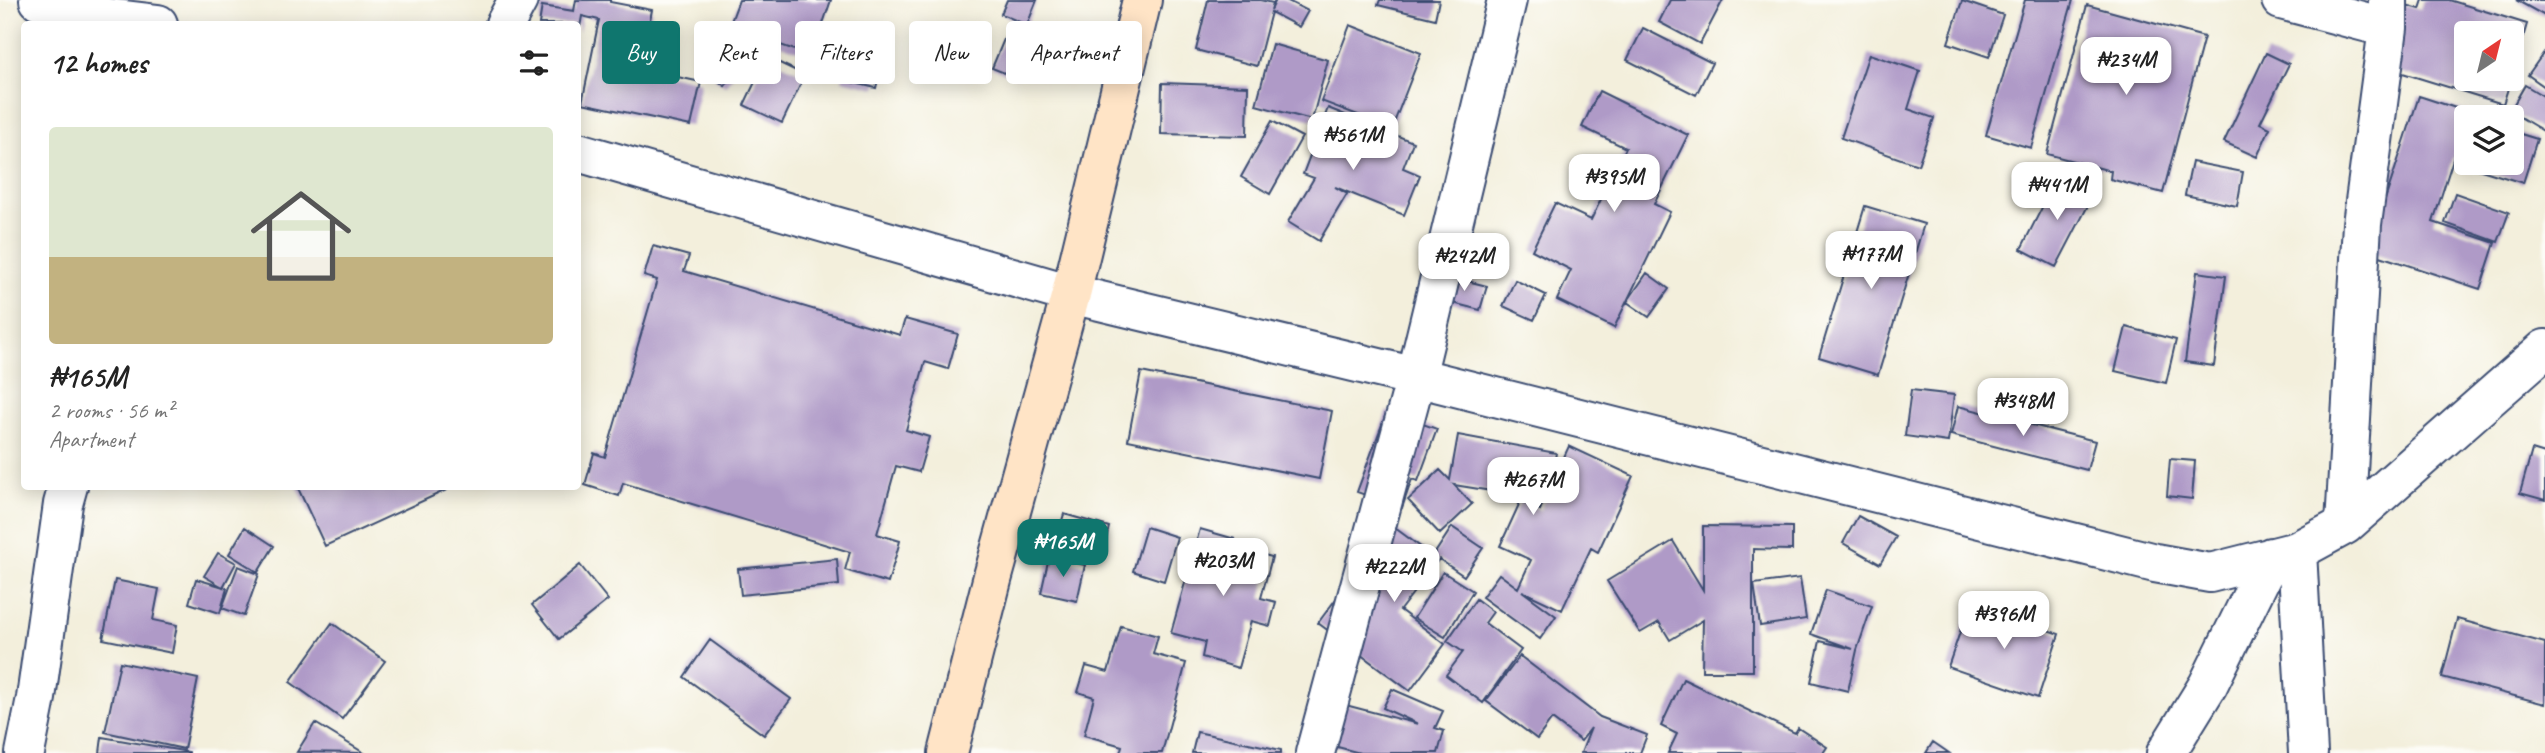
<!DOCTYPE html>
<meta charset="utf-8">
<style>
:root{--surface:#fff;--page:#f2f2f2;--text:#222;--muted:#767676;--accent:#0f766e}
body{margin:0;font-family:Caveat,sans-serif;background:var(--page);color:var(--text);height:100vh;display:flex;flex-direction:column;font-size:26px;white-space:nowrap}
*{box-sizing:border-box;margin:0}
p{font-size:23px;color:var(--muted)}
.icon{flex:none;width:38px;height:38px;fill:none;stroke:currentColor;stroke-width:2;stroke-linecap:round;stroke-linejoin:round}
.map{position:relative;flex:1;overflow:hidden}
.panel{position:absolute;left:21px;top:21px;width:560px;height:469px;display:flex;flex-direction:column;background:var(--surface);border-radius:7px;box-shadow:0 4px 18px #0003}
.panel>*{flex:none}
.top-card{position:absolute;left:602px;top:21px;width:665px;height:63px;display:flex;gap:14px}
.needle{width:46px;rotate:35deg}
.buttons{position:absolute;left:2454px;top:21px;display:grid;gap:14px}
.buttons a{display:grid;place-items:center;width:70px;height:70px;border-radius:7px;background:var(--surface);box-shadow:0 4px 18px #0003;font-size:35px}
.price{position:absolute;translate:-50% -60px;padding:0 16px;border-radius:14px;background:#fff;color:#222;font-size:23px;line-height:46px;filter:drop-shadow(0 2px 4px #0008)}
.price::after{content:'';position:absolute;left:50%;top:42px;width:21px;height:16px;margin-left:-10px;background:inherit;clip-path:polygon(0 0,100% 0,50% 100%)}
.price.active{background:var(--accent);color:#fff}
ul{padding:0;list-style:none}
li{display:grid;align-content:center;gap:14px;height:371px;padding:0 28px}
li span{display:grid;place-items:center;height:217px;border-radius:7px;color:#555}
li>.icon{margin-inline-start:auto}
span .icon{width:126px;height:126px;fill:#fffc;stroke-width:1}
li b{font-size:30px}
h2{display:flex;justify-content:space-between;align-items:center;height:84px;padding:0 28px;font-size:30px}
.tag{padding:0 24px;border-radius:7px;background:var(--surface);box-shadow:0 4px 18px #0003;font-size:24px;line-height:63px}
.tag.active{background:var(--accent);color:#fff}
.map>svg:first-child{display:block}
.building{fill:#af9ac7}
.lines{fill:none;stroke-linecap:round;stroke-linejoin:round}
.street-casing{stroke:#3b4c71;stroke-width:42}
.secondary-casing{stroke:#3b4c71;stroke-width:42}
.street{stroke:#fff;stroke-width:38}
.secondary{stroke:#ffe4c6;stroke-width:38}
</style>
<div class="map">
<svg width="2545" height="753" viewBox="0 0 2545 753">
<rect width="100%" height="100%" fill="#fdfcf7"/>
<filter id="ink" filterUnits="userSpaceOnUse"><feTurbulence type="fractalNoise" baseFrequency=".0143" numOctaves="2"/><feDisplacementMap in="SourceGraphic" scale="14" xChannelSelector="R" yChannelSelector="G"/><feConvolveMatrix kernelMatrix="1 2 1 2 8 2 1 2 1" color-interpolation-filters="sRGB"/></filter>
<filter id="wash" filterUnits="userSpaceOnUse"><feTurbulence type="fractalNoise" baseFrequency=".00686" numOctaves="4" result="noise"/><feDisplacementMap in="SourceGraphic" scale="28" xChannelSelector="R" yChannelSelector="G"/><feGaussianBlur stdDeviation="1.57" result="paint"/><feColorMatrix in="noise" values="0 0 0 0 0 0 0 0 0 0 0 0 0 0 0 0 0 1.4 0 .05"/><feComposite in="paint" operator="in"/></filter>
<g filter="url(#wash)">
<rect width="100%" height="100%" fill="#f3efdc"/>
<g id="blocks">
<path class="building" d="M576 0H610V2L652 10 640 69 701 82 691 126 582 103 599 20 582 16 579 33 578 24H539L542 6 574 11Z
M739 0H831L812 56 729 27Z
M1007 0H1037L1027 25 1001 14Z
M1208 0H1260L1273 3 1271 10 1276 0H1286L1308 11 1299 27 1271 12 1257 66 1196 50Z
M1380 0H1439L1435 19 1378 5Z
M1670 0H1723L1700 44 1659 22Z
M2025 0H2073L2031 148 1986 135Z
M2423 0H2449L2527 24 2512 75 2511 33H2466V79H2511L2503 104 2380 66 2399 3 2420 9Z
M2516 0H2545V16Z
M1962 1 2003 15 1989 57 1948 43Z
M2087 5 2204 37 2163 193 2110 179 2111 171 2047 154Z
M1350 25 1421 53 1392 128 1321 101Z
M729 28 755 48 725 86 700 67Z
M1643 28 1712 63 1696 95 1627 60Z
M1007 32 1032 43 1017 78 992 68Z
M1272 44 1328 60 1312 120 1256 105Z
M2545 51V87L2528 75Z
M2266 53 2289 64 2260 123 2270 128 2257 157 2224 142Z
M1869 54 1920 71 1908 109 1934 118 1918 165 1841 138Z
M767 57 805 75 782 123 744 105Z
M847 59 881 67 876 88 842 80Z
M1162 83 1248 86 1247 136 1161 134Z
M2525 85 2545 97V132L2510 111Z
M1599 91 1688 135 1654 204 1670 212 1614 328 1557 300 1571 270 1532 250 1555 203 1591 220 1626 148 1582 127Z
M2419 96 2468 112 2433 222 2495 243 2480 289 2368 252Z
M1328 108 1413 142 1403 168 1420 175 1404 215 1335 187 1347 194 1319 241 1288 222 1314 178 1303 174Z
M1272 121 1302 137 1270 194 1241 177Z
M2511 131 2537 139 2523 183 2468 166 2470 163H2511Z
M2192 162 2243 172 2237 206 2185 195Z
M2057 178 2093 196 2056 267 2021 249Z
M2455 193 2509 212 2498 242 2445 223Z
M1865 206 1924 224 1878 375 1819 357Z
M653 246 689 256 684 271 900 335 905 319 958 334 948 369 925 362 906 430 929 437 919 472 896 466 877 534 900 541 888 583 845 570 850 552 623 483 619 496 585 485 594 453 605 457 657 280 644 276Z
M2197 272 2226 276 2214 366 2185 362Z
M1647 273 1669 289 1649 317 1627 302Z
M1447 276 1487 286 1480 310 1441 300Z
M1515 280 1546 295 1534 320 1503 306Z
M2126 327 2176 340 2166 383 2115 371Z
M1141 372 1332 411 1319 479 1128 440Z
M1911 390 1954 395 1948 442 1905 436Z
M1958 406 2095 441 2087 470 1951 435Z
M1387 411 1437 429 1418 481 1412 479 1402 508 1357 492Z
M1458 435 1556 453 1549 490 1569 446 1633 476 1598 552 1591 548 1562 610 1522 591 1556 616 1540 639 1482 597 1499 574 1518 588 1531 560 1500 546 1521 500 1540 510 1547 494 1499 486 1498 492 1454 485 1472 504 1440 534 1408 500 1440 470 1450 480Z
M2532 450 2545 454V500L2520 493Z
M2170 459 2195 461 2192 499 2167 496Z
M297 486H455L325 546Z
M1064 514 1109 527 1103 551 1057 537Z
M1858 516 1896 537 1880 564 1843 543Z
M1391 525 1433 556 1452 527 1483 548 1464 576 1439 559 1400 610 1445 644 1410 691 1318 623Z
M1703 526 1792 527V550L1753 549V671H1702L1703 620 1670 640 1659 622 1640 633 1607 581 1673 541 1703 590Z
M245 527 274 546 258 572 229 554Z
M1146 527 1177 537 1164 581 1133 571Z
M1200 529 1235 539 1233 547 1272 557 1261 598 1276 602 1270 626 1251 621 1238 668 1202 657 1205 642 1171 633Z
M218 553 236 563 223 587 204 576Z
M1049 557 1085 565 1077 601 1041 593Z
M837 559 839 585 741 595 738 569Z
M580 565 608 600 559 639 532 605Z
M238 566 259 574 244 616 222 608Z
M1443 572 1473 591 1445 637 1414 618Z
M1800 578 1806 619 1760 626 1754 584Z
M196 579 227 588 220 613 189 603Z
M115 580 159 589 153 620 177 625 172 653 103 639Z
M1826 590 1872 606 1857 650 1848 691 1811 682 1820 641 1853 649 1811 634Z
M1476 599 1493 612 1485 623 1521 650 1483 703 1446 675 1463 652 1447 641Z
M1970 603 2059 634 2038 698 1948 667Z
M2457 619 2545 643V704L2442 677Z
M332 623 385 661 342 719 290 682Z
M1121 626 1158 636 1153 654 1186 663 1162 753H1120L1122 746 1084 735 1094 697 1078 692 1086 666 1108 672Z
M710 640 791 699 764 735 684 677Z
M1520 656 1600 717 1647 735 1640 753H1581L1591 728 1581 741 1552 719 1537 739 1486 701Z
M120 662 198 679 184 749 105 732Z
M1683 679 1795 733 1798 728 1827 747 1823 753H1668L1677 734 1661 726Z
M1392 689 1443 711 1435 728 1444 731 1438 753H1360L1304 738 1315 697 1418 724 1383 708Z
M315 723 364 753 297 752Z
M1197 732 1281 750V753H1192Z
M102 737 189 752V753H100Z
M1933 742 1949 753H1926Z"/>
</g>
</g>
<g filter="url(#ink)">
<use href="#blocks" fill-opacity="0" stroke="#3b4c71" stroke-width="2"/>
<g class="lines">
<g class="street-casing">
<path id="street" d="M39 0 75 14 158 24
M2281 0 2388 28
M505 24 518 0
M578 152 1071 294 1416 377 2155 563 2210 573 2297 551 2345 525 2545 349
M2345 525 2362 224 2388 28V0
M2297 551 2308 753
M25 753 36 698 63 504 68 486
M1315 753 1416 377 1507 0
M2166 753 2208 685 2271 557"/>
</g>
<g class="secondary-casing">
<path id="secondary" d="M948 753 992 580 1071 294 1142 0"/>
</g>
<use href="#street" class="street"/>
<use href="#secondary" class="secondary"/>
</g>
</g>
</svg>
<div class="buttons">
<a><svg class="needle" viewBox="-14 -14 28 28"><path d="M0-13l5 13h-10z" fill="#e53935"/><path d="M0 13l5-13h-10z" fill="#767676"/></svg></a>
<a><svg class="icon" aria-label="layers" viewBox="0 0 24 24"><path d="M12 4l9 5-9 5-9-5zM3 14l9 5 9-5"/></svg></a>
</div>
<b class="price" style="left:2126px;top:97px">₦234M</b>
<b class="price" style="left:1353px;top:172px">₦561M</b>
<b class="price" style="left:1614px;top:214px">₦395M</b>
<b class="price" style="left:2057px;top:222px">₦441M</b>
<b class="price" style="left:1871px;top:291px">₦177M</b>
<b class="price" style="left:1464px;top:293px">₦242M</b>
<b class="price" style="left:2023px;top:438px">₦348M</b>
<b class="price" style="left:1533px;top:517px">₦267M</b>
<b class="price active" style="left:1063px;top:579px">₦165M</b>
<b class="price" style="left:1223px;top:598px">₦203M</b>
<b class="price" style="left:1394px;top:604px">₦222M</b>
<b class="price" style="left:2004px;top:651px">₦396M</b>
<div class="top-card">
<a class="tag active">Buy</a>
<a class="tag">Rent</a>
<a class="tag">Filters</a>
<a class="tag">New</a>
<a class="tag">Apartment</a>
</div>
<section class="panel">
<h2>12 homes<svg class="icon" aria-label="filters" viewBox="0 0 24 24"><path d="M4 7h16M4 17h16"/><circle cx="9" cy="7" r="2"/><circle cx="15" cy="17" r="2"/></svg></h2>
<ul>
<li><span style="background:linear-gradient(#dfe7d0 60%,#c2b280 0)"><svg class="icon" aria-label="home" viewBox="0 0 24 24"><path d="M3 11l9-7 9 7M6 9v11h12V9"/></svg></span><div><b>₦165M</b><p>2 rooms · 56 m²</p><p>Apartment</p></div></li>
</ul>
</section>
</div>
